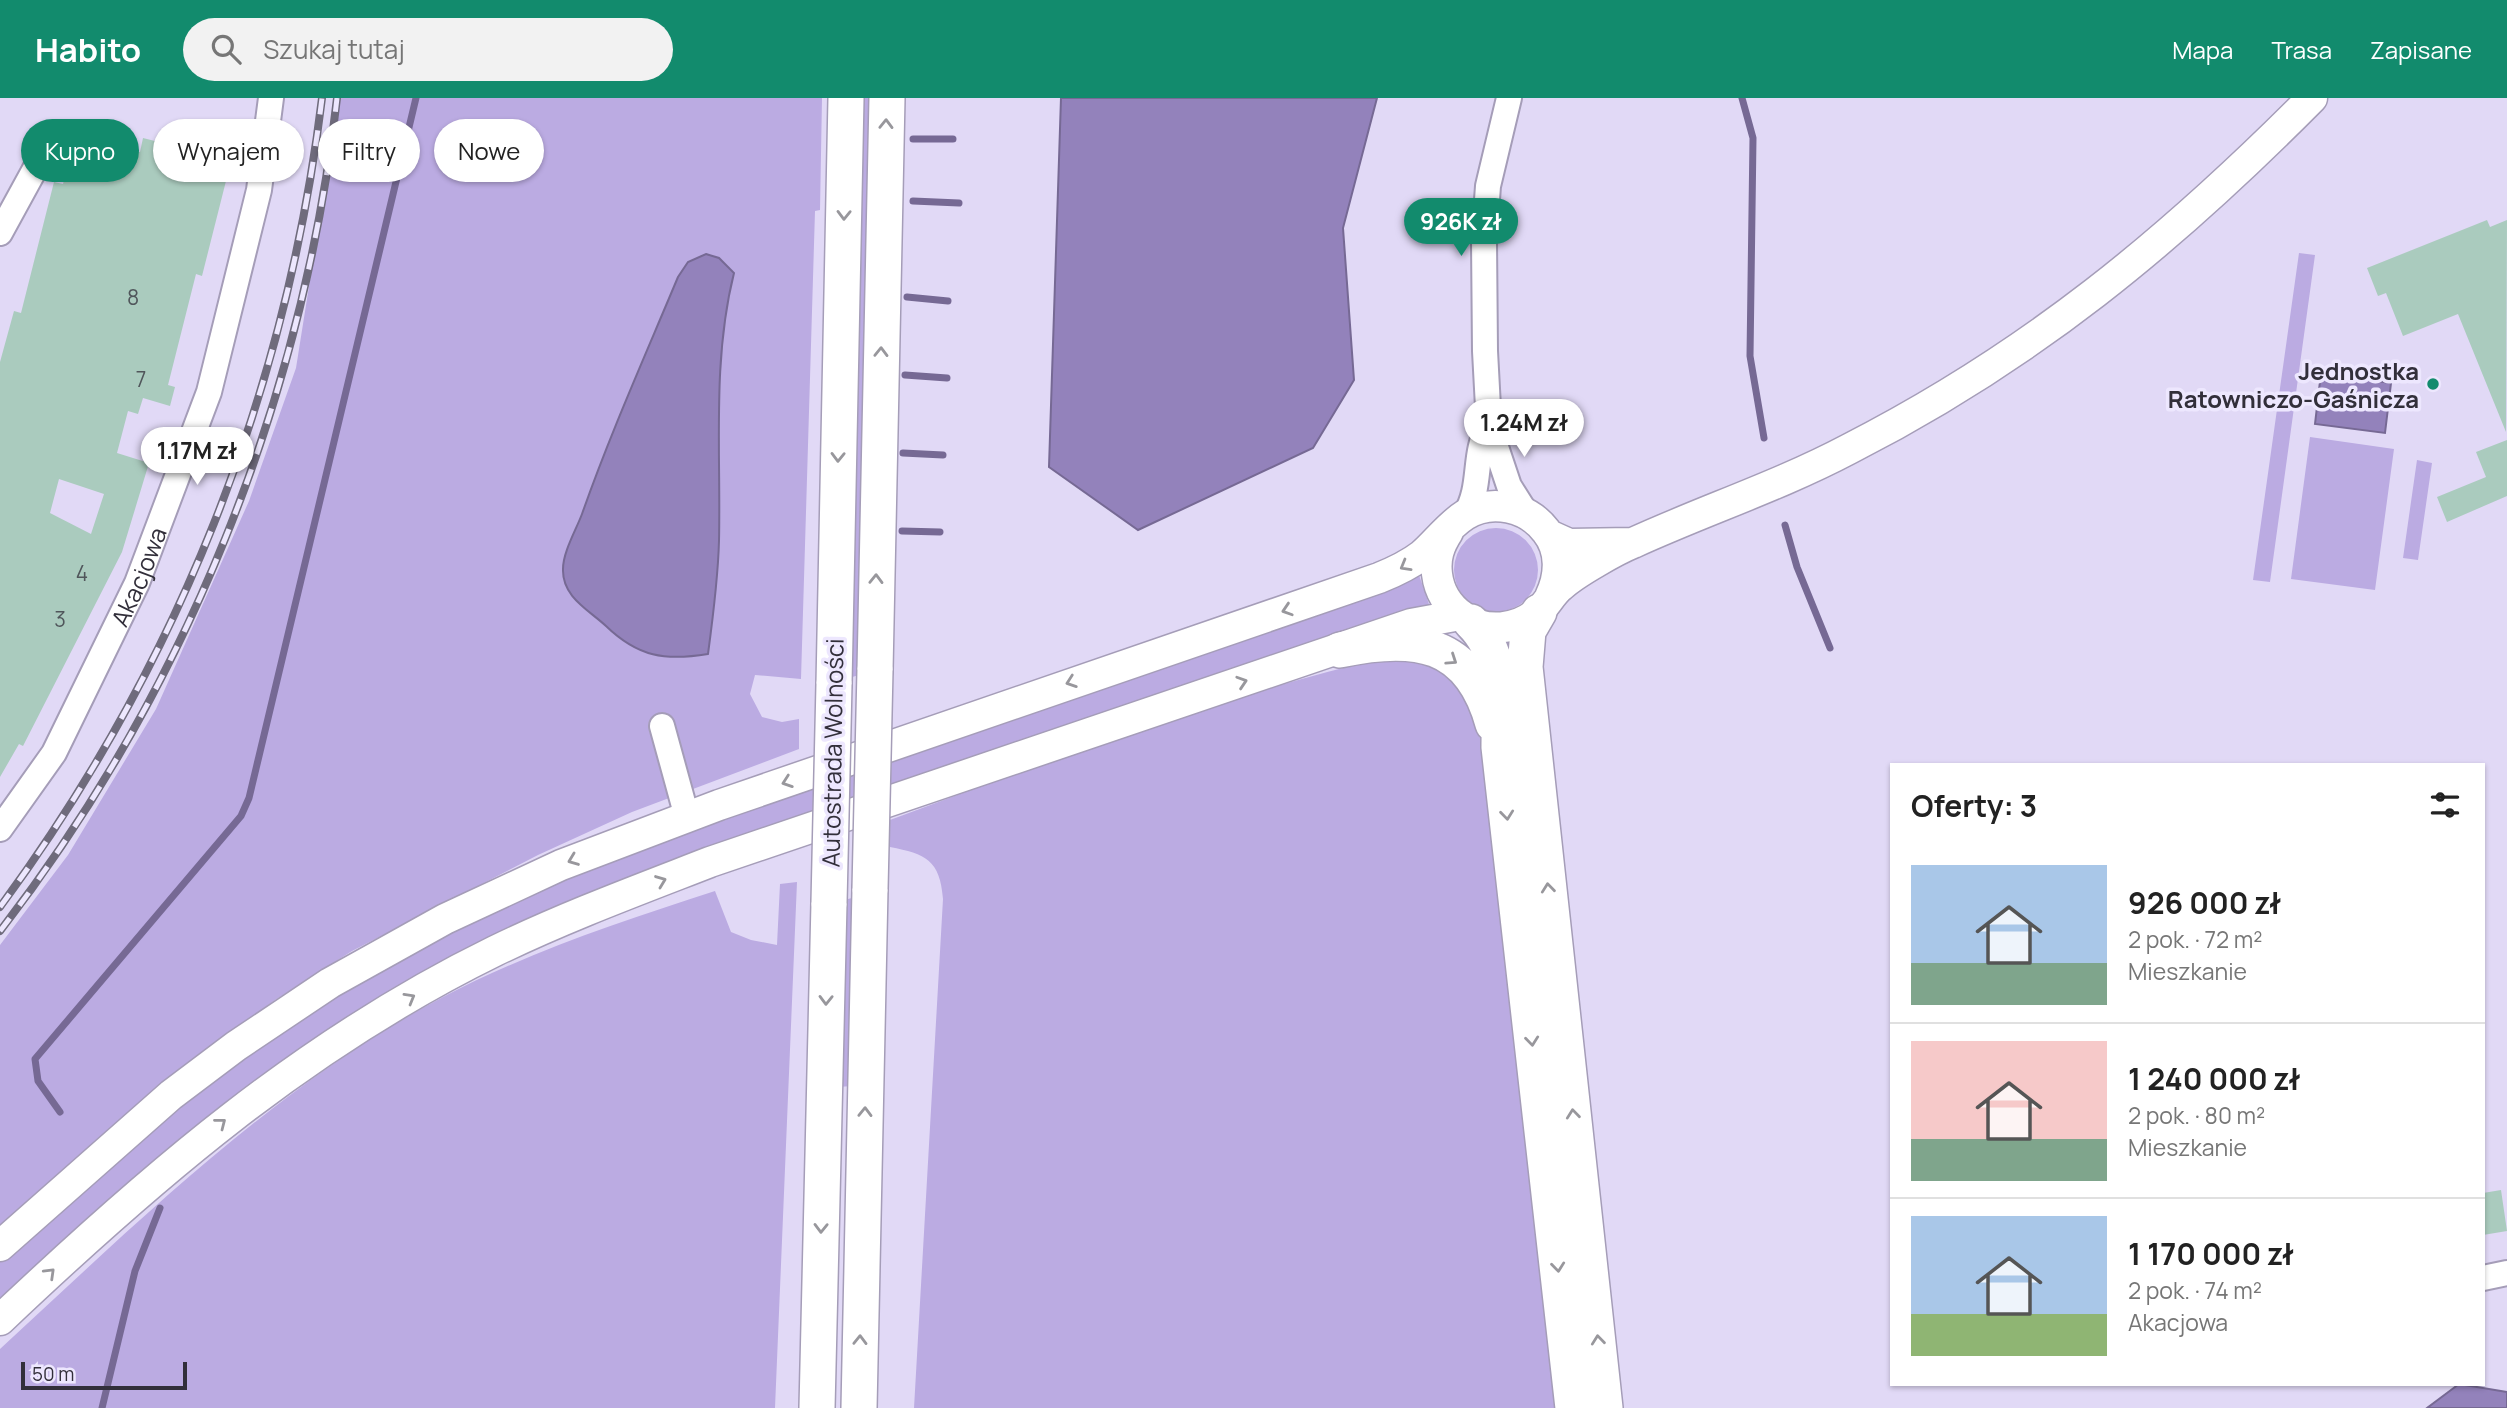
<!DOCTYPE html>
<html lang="pl">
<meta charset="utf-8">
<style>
:root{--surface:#fff;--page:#f2f2f2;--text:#222;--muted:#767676;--line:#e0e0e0;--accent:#128b6d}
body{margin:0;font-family:Manrope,sans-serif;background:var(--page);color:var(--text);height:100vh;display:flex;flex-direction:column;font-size:26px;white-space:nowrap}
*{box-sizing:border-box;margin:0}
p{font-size:23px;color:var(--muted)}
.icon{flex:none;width:38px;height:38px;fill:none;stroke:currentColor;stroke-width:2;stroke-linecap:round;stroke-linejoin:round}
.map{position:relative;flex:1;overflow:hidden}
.drawer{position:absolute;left:1890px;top:665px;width:595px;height:623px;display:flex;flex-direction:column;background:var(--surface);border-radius:0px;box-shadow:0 2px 5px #0004}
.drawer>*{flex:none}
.hud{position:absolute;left:21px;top:21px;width:665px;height:63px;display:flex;gap:14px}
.scale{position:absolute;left:21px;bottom:18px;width:166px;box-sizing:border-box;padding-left:7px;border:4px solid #322f3a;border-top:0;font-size:19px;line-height:24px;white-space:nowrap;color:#322f3a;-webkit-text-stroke:5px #ede7fe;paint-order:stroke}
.price{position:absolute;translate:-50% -60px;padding:0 16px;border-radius:24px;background:#fff;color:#222;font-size:23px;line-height:46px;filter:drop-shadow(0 2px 4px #0008)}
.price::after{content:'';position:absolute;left:50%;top:42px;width:21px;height:16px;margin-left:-10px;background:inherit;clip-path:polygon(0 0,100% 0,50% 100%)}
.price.active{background:var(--accent);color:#fff}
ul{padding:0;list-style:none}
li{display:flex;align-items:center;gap:21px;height:175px;padding:0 21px}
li+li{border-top:2px solid var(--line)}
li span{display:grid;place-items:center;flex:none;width:196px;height:140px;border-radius:0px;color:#555}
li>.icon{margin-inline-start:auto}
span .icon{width:84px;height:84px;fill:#fffc;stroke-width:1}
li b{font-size:30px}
h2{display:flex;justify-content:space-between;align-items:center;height:84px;padding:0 21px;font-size:30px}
.tag{padding:0 24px;border-radius:32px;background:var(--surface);box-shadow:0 2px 5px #0004;font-size:24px;line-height:63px}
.tag.active{background:var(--accent);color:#fff}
header{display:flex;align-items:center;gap:42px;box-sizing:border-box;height:98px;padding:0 35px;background:var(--accent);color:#fff}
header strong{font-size:33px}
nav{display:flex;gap:38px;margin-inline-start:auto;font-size:24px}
.search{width:490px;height:63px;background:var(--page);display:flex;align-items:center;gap:18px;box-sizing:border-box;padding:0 24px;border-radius:38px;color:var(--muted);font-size:26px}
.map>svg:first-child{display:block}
.green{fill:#bbabe2}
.water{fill:#9382bb;stroke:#766994;stroke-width:2}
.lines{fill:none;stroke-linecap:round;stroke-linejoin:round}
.stream{stroke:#766994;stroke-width:7}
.building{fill:#aacbbe;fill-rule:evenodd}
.minor-casing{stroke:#a59db8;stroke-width:28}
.major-casing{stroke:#a59db8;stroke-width:33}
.highway-casing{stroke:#a59db8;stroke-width:38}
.minor{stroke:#fff;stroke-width:24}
.major{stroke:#fff;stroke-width:30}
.highway{stroke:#fff;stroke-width:35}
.rail-casing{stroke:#6f6b7c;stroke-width:8}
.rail{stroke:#ede7fe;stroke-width:5;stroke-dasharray:16;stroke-linecap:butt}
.highway-bridge-casing{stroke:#a59db8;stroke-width:38;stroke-linecap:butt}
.highway-bridge{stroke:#fff;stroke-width:35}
.oneway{stroke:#98979c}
.poi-dot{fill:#128b6d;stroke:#ede7fe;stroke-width:2.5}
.labels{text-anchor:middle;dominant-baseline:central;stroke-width:7;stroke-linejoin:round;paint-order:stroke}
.number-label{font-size:21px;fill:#50565b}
.poi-label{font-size:24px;font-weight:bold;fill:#322f3a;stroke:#ede7fe;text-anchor:end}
.street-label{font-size:24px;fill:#322f3a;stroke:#ede7fe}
</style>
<header>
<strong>Habito</strong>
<div class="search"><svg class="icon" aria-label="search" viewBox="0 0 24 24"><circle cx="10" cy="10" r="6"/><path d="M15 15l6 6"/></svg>Szukaj tutaj</div>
<nav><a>Mapa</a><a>Trasa</a><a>Zapisane</a></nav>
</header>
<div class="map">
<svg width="2507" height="1310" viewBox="0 0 2507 1310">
<rect width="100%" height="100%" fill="#e1d9f6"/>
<path class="green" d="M339 0H822L820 112 815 113 801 581 755 577 750 596 762 619 782 624 799 621V651L632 714 538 757 352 853 275 902 163 983 0 1129V847L68 757 156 611 249 403 296 270Z
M861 0H873L859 577 849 580Z
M2299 155 2315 157 2270 484 2253 482Z
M2310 339 2394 351 2375 492 2291 481Z
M2417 362 2432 365 2418 462 2403 460Z
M1454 472a42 42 0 1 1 84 0a42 42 0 1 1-84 0Z
M1419 477 1431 512 509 836 0 1202V1164L151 1026 329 895 584 766Z
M1387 559C1401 561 1422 561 1435 568 1474 588 1479 634 1486 672L1555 1310H914L943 801C940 762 926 756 890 749V722C1053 662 1217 599 1387 559Z
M797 784 775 1310H0V1251C139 1123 275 988 443 899 529 854 622 823 715 793L731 834 751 842 777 847 780 786Z
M856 799 851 988 839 989 844 802Z"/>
<path class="water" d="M1061 0H1377L1343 130 1354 282 1313 350 1138 432 1049 369Z
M706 156 719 160 734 175C712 263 721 354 719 443 718 481 713 519 708 556 665 563 638 559 606 528 589 512 562 499 563 471 563 454 576 432 582 416 610 336 645 258 678 179L688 164Z
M2321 275 2391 285 2385 335 2315 326Z
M2459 1286 2507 1294V1310H2427Z"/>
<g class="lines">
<path class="stream" d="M1742 0 1753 40 1750 258 1764 340
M913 41H953
M913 103 959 105
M907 199 948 203
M905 277 947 280
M903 355 943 357
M1785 427 1797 469 1830 550
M902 433 940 434
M60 1014 38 983 35 961 241 718 249 700 416 0
M102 1310 135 1173 160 1110"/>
</g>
<path class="building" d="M71 23 107 32 104 45 140 54 143 40 210 57 206 74 227 79 202 178 196 176 168 287 175 289 170 308 143 300 138 316 128 313 117 355 149 365 122 454 23 648 19 646 0 679V264L14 213 21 215 54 84 63 86 74 42 67 40ZM59 381 104 396 91 436 50 415Z
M2487 122 2490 129 2507 122 2506 334 2458 216 2403 238 2386 195 2378 198 2367 170Z
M2507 342V398L2447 424 2437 399 2486 379 2476 354Z
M2501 1092 2507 1133 2483 1137V1095Z"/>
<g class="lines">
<g class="minor-casing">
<g id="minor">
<path d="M1509 0 1488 88 1484 143 1485 253 1489 328 1509 388 1526 415"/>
<path d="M0 135 53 38"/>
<path d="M1465 417C1483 388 1472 356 1489 328"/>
<path d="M662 628 687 719"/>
<path id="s1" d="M0 731 54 655 137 485 209 294 259 92 271 0"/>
<path d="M2483 1180 2507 1175"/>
</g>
</g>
<g class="major-casing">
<path id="major" d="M1448 434C1439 448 1435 460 1437 476 1439 493 1448 508 1462 518 1485 536 1518 532 1539 513 1547 506 1552 495 1561 488 1575 475 1616 452 1633 445 1705 412 1779 388 1849 351 2031 258 2169 144 2312 0
M1549 437 1569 446 1631 445
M0 1148 171 997 236 948 330 885 445 821 561 767 719 707 1379 480C1394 474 1409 467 1422 457 1436 445 1449 427 1465 417 1492 400 1528 409 1546 433 1562 453 1560 478 1550 499
M0 1222C152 1078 305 946 495 853 565 819 638 792 710 764L1411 526 1460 517"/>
</g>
<g class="highway-casing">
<path id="highway" d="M1539 514 1528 533 1525 569 1605 1310
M1471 524C1506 558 1499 604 1499 649L1573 1310
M1340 552C1414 536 1470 542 1493 626
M875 572 887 0
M834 586 846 0
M817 1310 829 805
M859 1310 870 791"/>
</g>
<use href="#minor" class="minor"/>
<use href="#major" class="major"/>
<use href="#highway" class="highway"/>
<g class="rail-casing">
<path id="rail" d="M0 809C177 569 286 296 322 0
M0 833C186 593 303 302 337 0"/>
</g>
<use href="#rail" class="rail"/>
<g class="highway-bridge-casing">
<path id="highway-bridge" d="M870 791 875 572
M829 805 834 586"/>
</g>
<use href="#highway-bridge" class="highway-bridge"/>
</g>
<defs><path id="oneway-chevron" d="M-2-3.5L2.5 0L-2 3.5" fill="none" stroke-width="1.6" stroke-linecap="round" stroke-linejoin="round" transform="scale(1.75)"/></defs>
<g class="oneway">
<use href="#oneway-chevron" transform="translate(886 26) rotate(-89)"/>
<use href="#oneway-chevron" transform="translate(844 117) rotate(91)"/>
<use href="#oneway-chevron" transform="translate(881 254) rotate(-89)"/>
<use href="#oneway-chevron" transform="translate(838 359) rotate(91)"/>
<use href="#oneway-chevron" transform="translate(1405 468) rotate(150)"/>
<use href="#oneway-chevron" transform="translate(876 481) rotate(-89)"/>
<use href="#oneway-chevron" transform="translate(1287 512) rotate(162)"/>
<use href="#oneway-chevron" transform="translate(1452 562) rotate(34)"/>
<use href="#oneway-chevron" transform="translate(1071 584) rotate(161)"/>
<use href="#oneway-chevron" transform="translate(1242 584) rotate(-18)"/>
<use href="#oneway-chevron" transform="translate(787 684) rotate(161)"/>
<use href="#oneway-chevron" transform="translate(1507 717) rotate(84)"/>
<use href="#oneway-chevron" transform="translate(573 762) rotate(159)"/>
<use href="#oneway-chevron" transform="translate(661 783) rotate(-21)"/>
<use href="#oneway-chevron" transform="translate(1548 790) rotate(-96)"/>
<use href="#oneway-chevron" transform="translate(410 900) rotate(-30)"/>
<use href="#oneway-chevron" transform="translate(826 902) rotate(91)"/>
<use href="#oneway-chevron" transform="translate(1532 943) rotate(84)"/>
<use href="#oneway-chevron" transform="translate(865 1014) rotate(-89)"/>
<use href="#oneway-chevron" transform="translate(1573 1016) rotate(-96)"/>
<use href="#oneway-chevron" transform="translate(221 1025) rotate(-38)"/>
<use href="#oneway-chevron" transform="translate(821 1130) rotate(91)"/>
<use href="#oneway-chevron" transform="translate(1558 1169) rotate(84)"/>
<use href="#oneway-chevron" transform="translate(50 1175) rotate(-44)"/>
<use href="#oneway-chevron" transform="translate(860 1242) rotate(-89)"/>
<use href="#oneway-chevron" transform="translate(1598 1242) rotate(-96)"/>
</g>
<circle class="poi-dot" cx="2433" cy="286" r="7"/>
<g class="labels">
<g class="number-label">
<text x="133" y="199">8</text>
<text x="141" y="281">7</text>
<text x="82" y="475">4</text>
<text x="60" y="521">3</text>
</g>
<g class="poi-label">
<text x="2419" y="272">Jednostka<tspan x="2419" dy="28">Ratowniczo-Gaśnicza</tspan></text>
</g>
<g class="street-label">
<text stroke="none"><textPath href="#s1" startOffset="289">Akacjowa</textPath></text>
<text transform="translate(832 655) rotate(-89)">Autostrada Wolności</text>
</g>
</g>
</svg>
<div class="scale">50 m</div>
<b class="price active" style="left:1461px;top:160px">926K zł</b>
<b class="price" style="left:1524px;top:361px">1.24M zł</b>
<b class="price" style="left:197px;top:389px">1.17M zł</b>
<div class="hud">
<a class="tag active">Kupno</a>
<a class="tag">Wynajem</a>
<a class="tag">Filtry</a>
<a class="tag">Nowe</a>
</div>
<section class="drawer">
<h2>Oferty: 3<svg class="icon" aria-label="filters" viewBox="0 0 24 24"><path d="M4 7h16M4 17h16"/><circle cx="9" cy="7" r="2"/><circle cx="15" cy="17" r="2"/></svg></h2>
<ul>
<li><span style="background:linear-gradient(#a9c7e8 70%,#7fa58c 0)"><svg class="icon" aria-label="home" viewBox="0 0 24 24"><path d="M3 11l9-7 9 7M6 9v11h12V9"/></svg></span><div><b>926 000 zł</b><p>2 pok. · 72 m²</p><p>Mieszkanie</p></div></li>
<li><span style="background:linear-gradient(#f6c9c9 70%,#7fa58c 0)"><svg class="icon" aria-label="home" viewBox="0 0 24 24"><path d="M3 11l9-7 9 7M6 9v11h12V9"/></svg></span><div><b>1 240 000 zł</b><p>2 pok. · 80 m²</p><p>Mieszkanie</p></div></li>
<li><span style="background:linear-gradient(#a9c7e8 70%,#8fb573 0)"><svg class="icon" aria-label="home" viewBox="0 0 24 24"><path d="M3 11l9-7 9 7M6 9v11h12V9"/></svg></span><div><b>1 170 000 zł</b><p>2 pok. · 74 m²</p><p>Akacjowa</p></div></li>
</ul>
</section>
</div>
